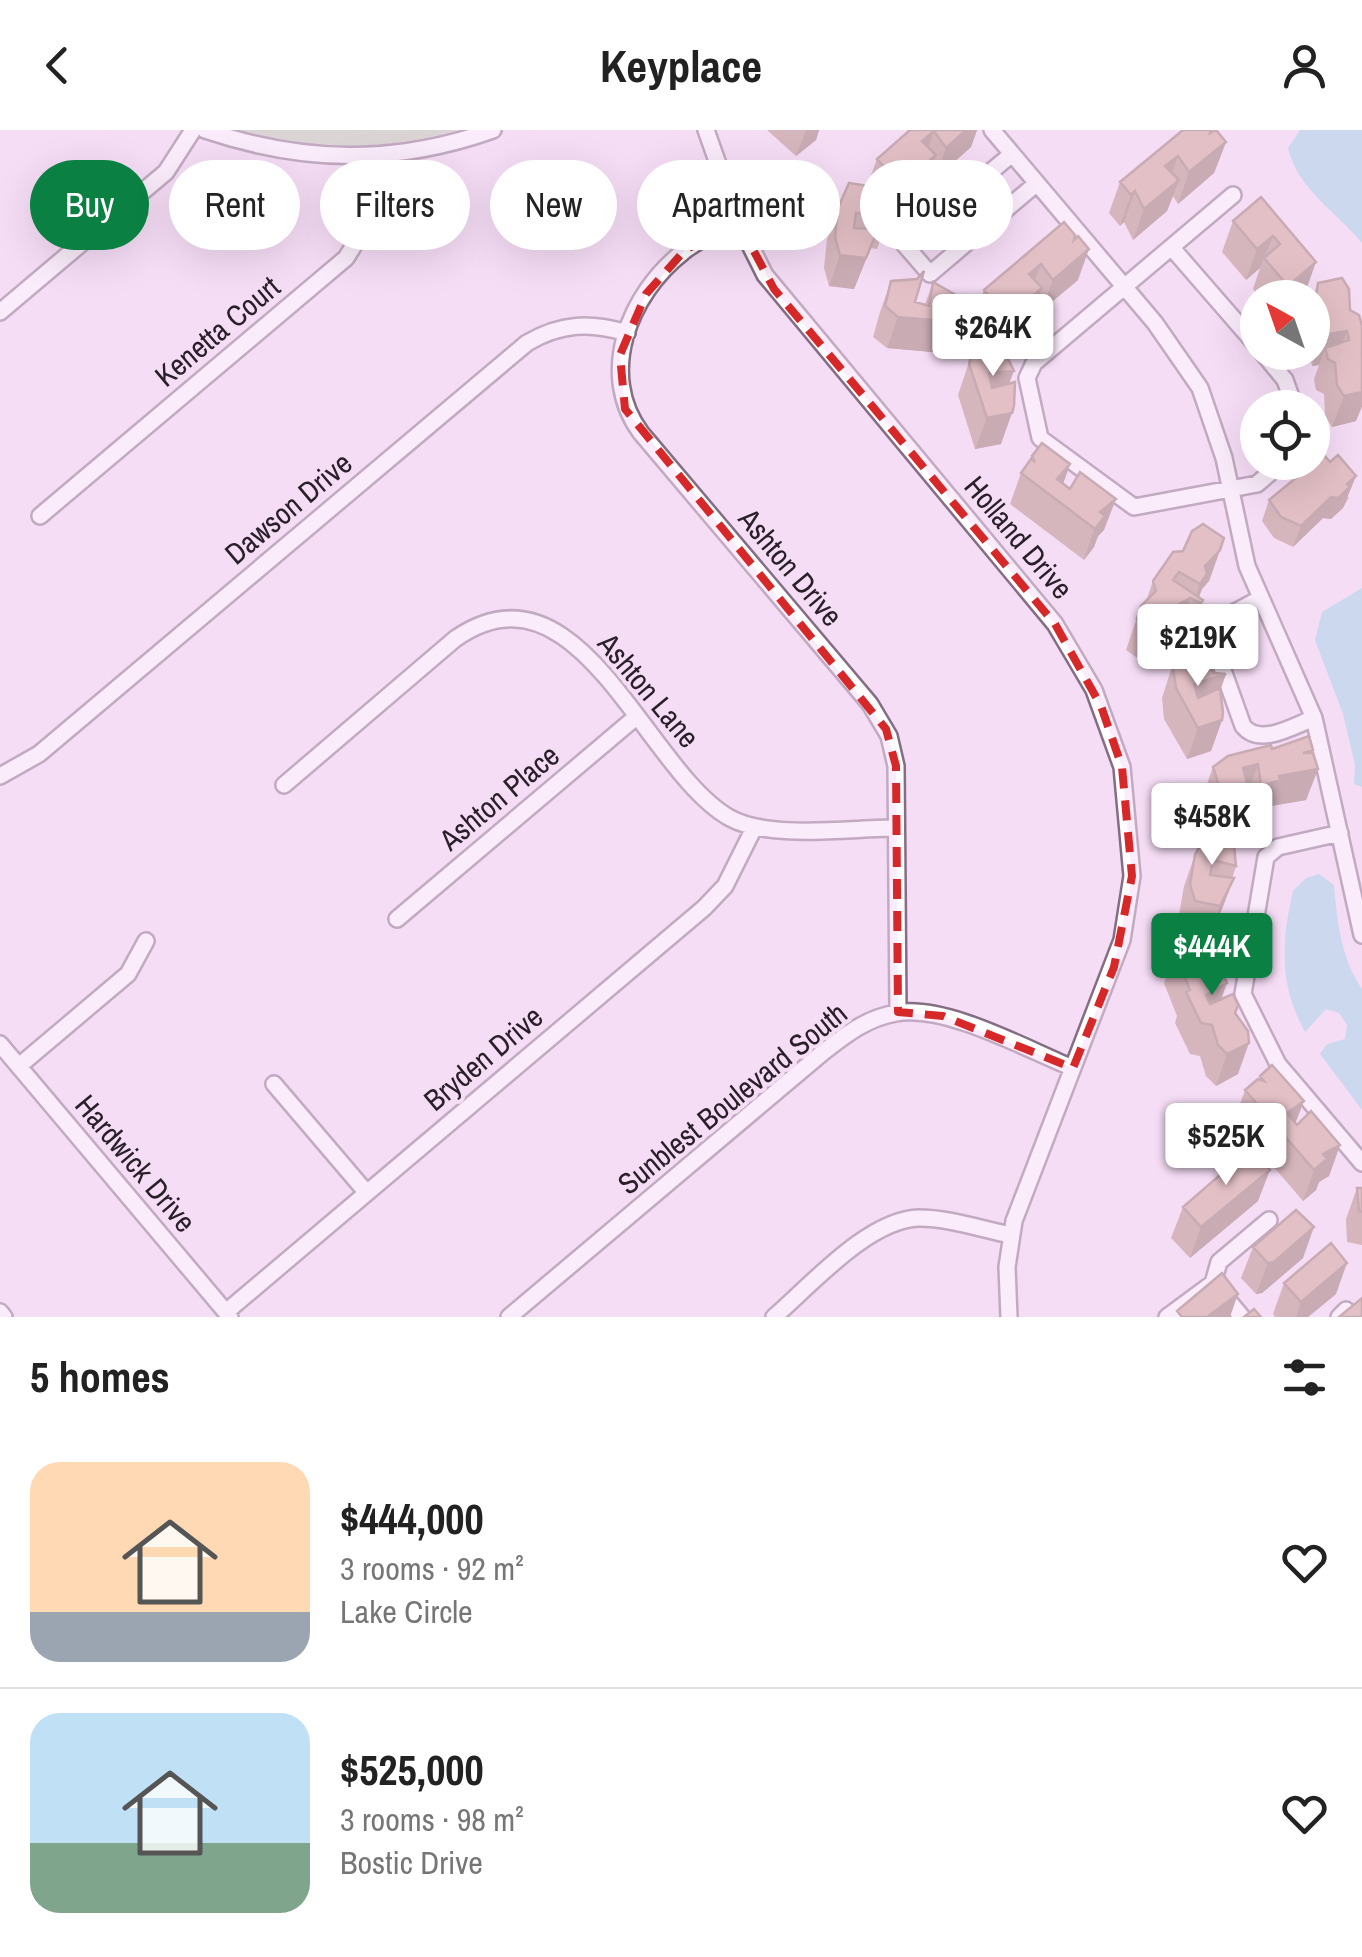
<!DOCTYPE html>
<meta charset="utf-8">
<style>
:root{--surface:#fff;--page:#f2f2f2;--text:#222;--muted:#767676;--line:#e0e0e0;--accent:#0b8043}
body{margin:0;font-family:"Archivo Narrow",sans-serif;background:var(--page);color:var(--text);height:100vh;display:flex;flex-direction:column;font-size:38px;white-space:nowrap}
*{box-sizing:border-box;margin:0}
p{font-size:32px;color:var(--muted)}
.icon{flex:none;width:55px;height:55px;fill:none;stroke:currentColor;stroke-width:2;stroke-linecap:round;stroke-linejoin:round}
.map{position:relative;height:1187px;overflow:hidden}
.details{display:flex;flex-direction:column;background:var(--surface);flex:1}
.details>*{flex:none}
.banner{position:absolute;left:30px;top:30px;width:1302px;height:90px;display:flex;gap:20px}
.needle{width:65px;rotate:320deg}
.controls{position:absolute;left:1240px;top:150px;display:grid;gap:20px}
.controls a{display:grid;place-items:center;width:90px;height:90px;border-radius:50%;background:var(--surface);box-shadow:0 10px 40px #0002;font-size:50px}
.price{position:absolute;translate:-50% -85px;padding:0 22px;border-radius:10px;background:#fff;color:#222;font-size:32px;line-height:65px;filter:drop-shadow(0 2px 5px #0008)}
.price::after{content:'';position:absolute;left:50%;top:60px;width:30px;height:22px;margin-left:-15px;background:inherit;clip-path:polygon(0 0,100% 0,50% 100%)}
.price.current{background:var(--accent);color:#fff}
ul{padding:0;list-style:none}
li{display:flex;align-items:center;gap:30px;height:250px;padding:0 30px}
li+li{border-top:2px solid var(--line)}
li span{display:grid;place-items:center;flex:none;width:280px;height:200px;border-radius:30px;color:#555}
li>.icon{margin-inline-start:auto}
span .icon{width:120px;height:120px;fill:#fffc;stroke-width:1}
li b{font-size:42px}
h2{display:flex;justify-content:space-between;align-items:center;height:120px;padding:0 30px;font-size:42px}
.tag{padding:0 35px;border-radius:45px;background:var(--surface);box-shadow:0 10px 40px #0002;font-size:35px;line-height:90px}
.tag.current{background:var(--accent);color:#fff}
header{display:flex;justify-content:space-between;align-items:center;height:130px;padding:0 30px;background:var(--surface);font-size:45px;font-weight:700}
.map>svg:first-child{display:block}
.green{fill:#b8caaa}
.water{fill:#9ad2e2}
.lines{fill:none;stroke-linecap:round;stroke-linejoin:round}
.minor-casing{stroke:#846e83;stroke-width:20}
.minor{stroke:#fff;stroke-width:15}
.wall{fill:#b08879}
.shaded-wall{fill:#906f63}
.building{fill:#cd9e8d;stroke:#906f63;stroke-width:2.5}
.marked{fill:none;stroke:#d62828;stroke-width:8;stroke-dasharray:20 12;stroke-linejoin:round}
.labels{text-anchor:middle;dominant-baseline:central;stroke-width:8;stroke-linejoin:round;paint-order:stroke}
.street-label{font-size:30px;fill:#281f28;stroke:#f6ddf6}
</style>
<header><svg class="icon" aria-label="back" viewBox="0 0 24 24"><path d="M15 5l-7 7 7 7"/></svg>Keyplace<svg class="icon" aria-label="person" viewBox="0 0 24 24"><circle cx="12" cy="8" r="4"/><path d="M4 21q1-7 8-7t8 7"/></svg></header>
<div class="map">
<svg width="1362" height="1187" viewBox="0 0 1362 1187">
<rect width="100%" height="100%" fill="#f6ddf6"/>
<path class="green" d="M238 0H458C386 21 310 21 238 0Z"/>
<path class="water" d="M1300 0H1362V113C1336 81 1298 60 1288 18Z
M1362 458V657L1354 654 1355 635 1343 584 1315 510 1322 482Z
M1319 744 1334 755C1337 790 1341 829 1362 859V980L1320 924 1327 914 1345 909 1347 895 1339 883 1326 879 1305 902C1279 855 1281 812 1293 761L1306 748Z"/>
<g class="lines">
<g class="minor-casing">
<path id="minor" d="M205 0C303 33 394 35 493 0
M706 0 739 93 765 145 1055 494 1094 560 1122 637 1132 746 1122 810 1014 1091 1007 1137 1009 1187
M992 0 1155 193 1200 258 1224 328 1247 436 1314 588 1362 805
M1012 24 904 114 930 144 1037 53
M1233 65 1034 233 1027 248 1040 308 1134 377 1257 354 1283 332
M739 93C719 101 700 108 683 122 629 164 597 244 641 303L870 574 889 606 896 636 898 882
M1172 118 1258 217
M0 182 166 42 193 0
M1262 222 1285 250 1295 278
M40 386 346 128 374 83 377 27
M1261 468 1235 482 1214 515 1243 596C1260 617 1293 596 1314 588
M0 646 39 624 527 213C561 193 590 192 627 203
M284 655 455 509C579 422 645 641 730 688 770 710 850 698 896 698
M1340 703 1278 717 1266 727 1243 864 1278 934 1362 1033
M397 789 636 587
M0 914 230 1187
M19 936 128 844 146 811
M274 954 366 1062
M1222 1163 1242 1187
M0 1182 4 1187
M226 1182 704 778 725 756 754 698
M509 1187 821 924C844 906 866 888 896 883 946 874 1026 919 1073 938
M774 1187C811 1155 869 1089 919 1088 949 1088 981 1099 1011 1105
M1167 1187 1213 1153 1219 1132 1269 1090
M1339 1187 1346 1180"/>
</g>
<use href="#minor" class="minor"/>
</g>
<path class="wall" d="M767 0H819L816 10 796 26Z
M910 0H977L971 17 935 49 930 42 924 56 890 86 881 68 877 71 879 82 888 88 877 119 871 118 854 159 829 156 824 138 827 109 838 78 867 56 877 29Z
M1210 3 1226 12 1214 43 1178 74 1173 66 1167 81 1133 110 1124 92 1120 96 1109 83 1120 52Z
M1261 67 1305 163 1299 168H1260L1253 159 1260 138 1246 150 1222 122 1233 91Z
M1074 110 1078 150 1041 181 1036 174 1031 189 1001 214 1009 254 1001 314 975 319 958 265 974 217 995 214 988 200 983 204 972 191 984 160Z
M891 151 915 172 925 175 933 152 955 192 943 223 887 218 873 207 880 182Z
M1318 153 1350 180 1362 196V276L1356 291 1332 297 1325 286 1324 264 1316 260 1314 249 1319 235 1312 236 1309 225V222H1312V169Z
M1032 326 1070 334 1063 354 1104 400 1098 406 1094 417 1084 430 1010 374 1021 343Z
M1349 367 1343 378 1331 389 1323 388 1293 417 1274 408 1262 391 1269 370Z
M1220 420 1209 451 1202 459 1199 467 1203 470 1189 505 1179 499 1166 506 1146 534 1126 520 1141 476 1146 471 1153 451Z
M1174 530 1214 543 1226 544 1220 559 1222 590 1211 621 1187 629 1164 589 1162 568Z
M1272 619 1313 620 1312 623 1318 639 1306 670 1271 676 1269 681 1250 687 1249 680 1241 702 1234 693 1226 695 1215 688 1208 690 1202 668 1213 637Z
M1195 725 1236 736 1222 779 1209 807 1184 803 1179 785 1184 756Z
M1175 822 1235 883 1238 944 1216 956 1206 946 1200 926 1190 924 1175 893 1177 886 1164 853Z
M1260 946 1297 995 1340 1015 1329 1046 1319 1052 1316 1060 1303 1071 1234 991 1245 960 1259 949Z
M1357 1058H1362V1115L1347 1112 1346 1089Z
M1258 1071 1190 1128 1171 1108 1183 1077Z
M1253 1117 1303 1128 1262 1163 1256 1164 1241 1148Z
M1284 1153 1336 1164 1308 1187H1275L1273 1184Z"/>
<path class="shaded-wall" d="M806 0H819L816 10 796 26Z
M966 0H977L971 17 935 49 946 18Z
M934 1 923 32 922 11Z
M1226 12 1214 43 1178 74 1189 42Z
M936 25 924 56 890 86 902 55Z
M1178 26 1166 57 1165 36Z
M892 37 881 68 877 72 888 41Z
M1179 50 1167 81 1133 110 1144 79Z
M1135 61 1124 92 1120 96 1131 65Z
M878 99 854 159 829 156 840 125Z
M1273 106 1260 138 1246 150 1257 119Z
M1089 119 1078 150 1041 181 1053 150Z
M1316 132 1305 163 1299 168H1283L1288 156Z
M1041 134 1029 165V144Z
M1042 158 1031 189 997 218 1008 187Z
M999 169 988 200 983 204 994 173Z
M898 187 955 192 943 223 887 218Z
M1347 201 1335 232 1325 218 1319 235 1312 236 1323 205Z
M1014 241 1002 272 982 274 989 243Z
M1362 262V276L1356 291 1332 297 1344 266Z
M1012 283 1001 314 975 319 987 288Z
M1070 334 1059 365 1057 349Z
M1356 346 1343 378 1331 389 1323 388 1293 417 1301 396 1331 367Z
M1116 369 1104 400 1098 406 1094 417 1084 430 1100 382Z
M1220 420 1209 451 1202 459 1197 471 1195 470 1205 436Z
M1190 468 1179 499 1166 506 1146 534 1158 503 1178 475Z
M1226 544 1215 575 1190 583 1194 554Z
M1222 590 1211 621 1187 629 1198 598Z
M1313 620 1305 641 1318 639 1306 670 1271 676 1269 681 1250 687 1261 656 1279 646 1303 623Z
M1258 634 1247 665 1245 662 1234 693 1226 695 1237 664 1243 638Z
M1226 657 1215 688 1208 690 1220 659Z
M1234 748 1222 779 1209 807 1220 776Z
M1227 853 1216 884 1206 865Z
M1249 913 1238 944 1216 956 1227 924Z
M1304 971 1292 1002 1287 983Z
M1340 1015 1329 1046 1319 1052 1316 1060 1303 1071 1314 1040 1323 1024Z
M1270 1040 1258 1071 1190 1128 1201 1097Z
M1314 1097 1303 1128 1262 1163 1256 1164 1268 1133Z
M1347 1133 1336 1164 1308 1187H1296L1301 1172Z
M1238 1164 1230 1187H1207Z"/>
<path class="building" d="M910 0H966L946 18 934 1 922 11 936 25 902 55 892 37 888 41 877 29Z
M1183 0H1211L1210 3 1216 0 1226 12 1189 42 1178 26 1165 36 1179 50 1144 79 1135 61 1131 65 1120 52Z
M849 53 875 57 879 82 888 88 856 83 854 98 878 99 866 128 840 125 835 107 838 78Z
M1261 67 1316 132 1288 156 1264 128 1280 114 1273 106 1257 119 1233 91Z
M1064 92 1075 105 1074 110 1078 106 1089 119 1053 150 1041 134 1029 144 1042 158 1008 187 999 169 994 173 984 160Z
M924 141 915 172 929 176 933 152 961 168 955 192 898 187 885 176 891 151 917 149Z
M1342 148 1349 159 1350 180 1359 185 1362 196V262L1344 266 1337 255 1335 233 1328 229 1325 218 1349 210 1347 201 1323 205 1320 194 1325 186 1316 166 1318 153Z
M1000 213 1014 241 989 243 992 258 1015 252 1014 276 1012 283 987 288 969 234 974 217Z
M1042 313 1070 334 1057 349 1070 359 1080 342 1116 369 1100 382 1105 386 1095 399 1021 343 1031 329 1035 332 1032 326Z
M1324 325 1330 332 1338 325 1356 346 1347 354 1350 357 1338 368 1331 367 1301 396 1281 387 1269 370Z
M1203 394 1224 408 1220 420 1205 436 1207 444 1200 454 1179 442 1173 450 1203 470 1201 473 1190 468 1178 475 1158 503 1137 489 1141 476 1156 461 1153 451 1173 422 1183 421 1192 401Z
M1199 522 1214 543 1226 544 1194 554 1198 568 1220 558 1223 582 1222 590 1198 598 1176 558 1173 537 1174 530Z
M1309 606 1313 620 1303 623H1313L1318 639 1279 646 1280 650 1261 656 1258 634 1243 638 1252 671 1245 662 1237 664 1226 657 1220 659 1213 637 1228 626 1271 615 1272 619Z
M1208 700 1233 705 1236 736 1213 730 1210 745 1234 748 1220 776 1195 771 1190 754 1195 725Z
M1197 810 1207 819 1213 840 1222 842 1227 853 1206 865 1210 874 1233 864 1238 875 1235 883 1248 901 1249 913 1227 924 1218 915 1212 895 1201 893 1186 862 1190 860 1175 822Z
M1272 935 1304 971 1287 983 1297 995 1311 981 1340 1015 1323 1024 1327 1029 1314 1040 1245 960 1258 949 1264 951 1260 946Z
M1250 1019 1270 1040 1201 1097 1183 1077Z
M1357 1058H1362V1082L1359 1081Z
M1296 1080 1314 1097 1274 1132 1268 1133 1253 1117Z
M1331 1113 1347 1133 1301 1172 1284 1153Z
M1222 1143 1238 1164 1207 1187H1182L1177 1181Z
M1362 1168V1187H1339Z
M1254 1179 1261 1187H1244Z"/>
<path d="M0 0H1362V1187H0ZM739 93 774 159 1055 494 1101 576 1122 637 1132 746 1114 837 1073 938 943 886 898 882 896 636 886 599 625 279 620 225 646 164 685 120Z" fill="#f6ddf6" fill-opacity=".55" fill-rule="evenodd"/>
<path class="marked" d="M739 93 774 159 1055 494 1101 576 1122 637 1132 746 1114 837 1073 938 943 886 898 882 896 636 886 599 625 279 620 225 646 164 685 120Z"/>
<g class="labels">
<g class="street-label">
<text transform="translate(217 201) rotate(-40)">Kenetta Court</text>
<text transform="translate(288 378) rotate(-40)">Dawson Drive</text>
<text transform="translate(1019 407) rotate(50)">Holland Drive</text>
<text transform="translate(791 437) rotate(50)">Ashton Drive</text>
<text transform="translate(649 560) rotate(50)">Ashton Lane</text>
<text transform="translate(499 667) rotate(-40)">Ashton Place</text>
<text transform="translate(483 928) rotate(-40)">Bryden Drive</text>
<text transform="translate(732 968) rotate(-39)">Sunblest Boulevard South</text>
<text transform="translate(136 1033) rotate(50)">Hardwick Drive</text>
</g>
</g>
</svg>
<div class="controls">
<a><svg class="needle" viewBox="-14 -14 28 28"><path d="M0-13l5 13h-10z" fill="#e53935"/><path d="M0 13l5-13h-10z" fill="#767676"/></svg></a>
<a><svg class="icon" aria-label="locate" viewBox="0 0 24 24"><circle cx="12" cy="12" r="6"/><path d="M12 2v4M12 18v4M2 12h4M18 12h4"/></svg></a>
</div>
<b class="price" style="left:993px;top:249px">$264K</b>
<b class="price" style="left:1198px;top:559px">$219K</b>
<b class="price" style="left:1212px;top:738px">$458K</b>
<b class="price current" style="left:1212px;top:868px">$444K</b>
<b class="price" style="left:1226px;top:1058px">$525K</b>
<div class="banner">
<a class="tag current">Buy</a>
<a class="tag">Rent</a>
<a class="tag">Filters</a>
<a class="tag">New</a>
<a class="tag">Apartment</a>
<a class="tag">House</a>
</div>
</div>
<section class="details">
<h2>5 homes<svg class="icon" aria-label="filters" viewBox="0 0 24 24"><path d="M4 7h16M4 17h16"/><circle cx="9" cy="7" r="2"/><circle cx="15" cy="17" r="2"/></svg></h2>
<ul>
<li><span style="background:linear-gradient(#ffd9b3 75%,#9aa5b1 0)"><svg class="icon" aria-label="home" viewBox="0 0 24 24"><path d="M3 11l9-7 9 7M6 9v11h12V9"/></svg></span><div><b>$444,000</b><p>3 rooms · 92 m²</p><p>Lake Circle</p></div><svg class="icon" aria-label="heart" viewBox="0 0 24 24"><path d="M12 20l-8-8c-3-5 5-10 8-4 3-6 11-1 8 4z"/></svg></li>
<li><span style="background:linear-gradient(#bfe0f5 65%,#7fa58c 0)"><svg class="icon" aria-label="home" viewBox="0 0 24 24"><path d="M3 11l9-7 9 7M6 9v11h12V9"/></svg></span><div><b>$525,000</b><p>3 rooms · 98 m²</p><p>Bostic Drive</p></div><svg class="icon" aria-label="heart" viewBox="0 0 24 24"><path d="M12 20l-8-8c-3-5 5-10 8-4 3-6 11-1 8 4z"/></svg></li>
</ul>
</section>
